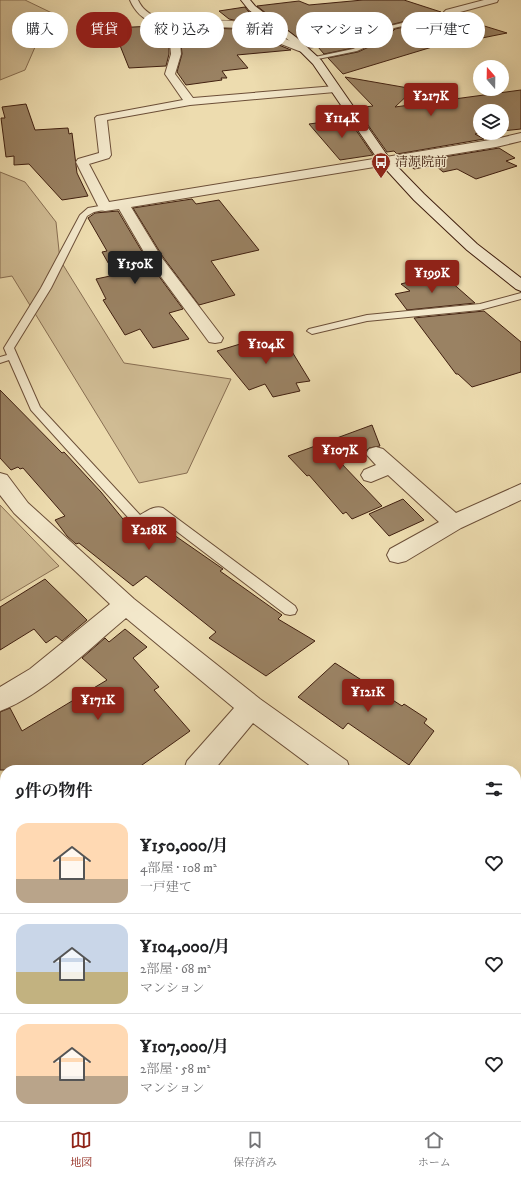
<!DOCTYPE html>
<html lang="ja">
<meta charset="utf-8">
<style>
:root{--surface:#fff;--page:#f6f6f6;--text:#202124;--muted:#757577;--line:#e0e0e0;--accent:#8f2418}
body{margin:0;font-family:"IM FELL DW Pica","Noto Serif JP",serif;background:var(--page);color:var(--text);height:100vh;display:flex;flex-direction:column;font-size:15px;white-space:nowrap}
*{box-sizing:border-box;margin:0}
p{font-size:13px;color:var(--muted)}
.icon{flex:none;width:22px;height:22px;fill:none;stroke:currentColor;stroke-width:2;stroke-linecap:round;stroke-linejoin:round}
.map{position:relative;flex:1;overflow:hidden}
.sheet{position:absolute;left:0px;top:765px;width:521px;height:356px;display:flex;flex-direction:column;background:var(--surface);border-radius:16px 16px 0 0;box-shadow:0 4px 16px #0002}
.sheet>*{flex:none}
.top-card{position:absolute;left:12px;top:12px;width:497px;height:36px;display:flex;gap:8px}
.needle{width:26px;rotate:340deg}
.buttons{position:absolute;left:473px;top:60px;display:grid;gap:8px}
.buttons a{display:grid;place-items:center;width:36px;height:36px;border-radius:50%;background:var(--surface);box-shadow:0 4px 16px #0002;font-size:20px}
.price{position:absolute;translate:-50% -34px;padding:0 9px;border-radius:4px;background:var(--accent);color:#fff;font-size:13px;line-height:26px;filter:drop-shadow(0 1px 2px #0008)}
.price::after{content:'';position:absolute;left:50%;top:24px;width:12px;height:9px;margin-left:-6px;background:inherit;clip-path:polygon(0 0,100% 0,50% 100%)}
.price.selected{background:#222;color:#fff}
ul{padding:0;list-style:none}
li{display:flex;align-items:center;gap:12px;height:100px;padding:0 16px}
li+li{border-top:1px solid var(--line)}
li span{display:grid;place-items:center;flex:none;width:112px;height:80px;border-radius:12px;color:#555}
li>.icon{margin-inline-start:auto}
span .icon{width:48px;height:48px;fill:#fffc;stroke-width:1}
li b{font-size:17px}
h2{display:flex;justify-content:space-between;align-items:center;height:48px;padding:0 16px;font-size:17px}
.pill{padding:0 14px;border-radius:18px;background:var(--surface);box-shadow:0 4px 16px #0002;font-size:14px;line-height:36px}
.pill.selected{background:var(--accent);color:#fff}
.tabs{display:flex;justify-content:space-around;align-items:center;height:56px;border-top:1px solid var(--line);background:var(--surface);font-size:11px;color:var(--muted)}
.tabs a{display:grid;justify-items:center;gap:2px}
.tabs .selected{color:var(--accent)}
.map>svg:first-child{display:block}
.green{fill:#d0bc94;stroke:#886e52}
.building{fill:#9a8263;stroke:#412010}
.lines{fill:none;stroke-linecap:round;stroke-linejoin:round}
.lane-casing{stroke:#6c4f38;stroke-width:2}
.street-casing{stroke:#6c4f38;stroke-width:2}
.secondary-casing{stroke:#412010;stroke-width:2}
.lane{fill:#f3e8cb;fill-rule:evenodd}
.street{fill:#f3e8cb;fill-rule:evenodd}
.secondary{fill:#f3e8cb;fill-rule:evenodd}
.labels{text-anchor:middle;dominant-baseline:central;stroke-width:3;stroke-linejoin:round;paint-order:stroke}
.far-poi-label{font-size:13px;fill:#412010;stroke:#f3e8cb;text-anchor:start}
</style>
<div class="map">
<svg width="521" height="1121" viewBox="0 0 521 1121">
<rect width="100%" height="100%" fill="#eddcaf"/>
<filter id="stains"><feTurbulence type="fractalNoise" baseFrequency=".005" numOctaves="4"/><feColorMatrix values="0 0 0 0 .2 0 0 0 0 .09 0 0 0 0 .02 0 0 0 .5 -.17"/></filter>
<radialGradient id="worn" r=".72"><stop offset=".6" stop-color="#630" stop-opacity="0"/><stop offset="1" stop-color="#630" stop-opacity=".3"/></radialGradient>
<path class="green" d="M0 0H25L52 13 25 20 39 38 25 70 0 80Z
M0 172 25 182 56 222 60 260 124 363 231 379 187 473 139 483 12 276 0 278Z
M0 505 59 566 0 601Z"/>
<path class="building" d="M363 0H404L441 12 390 25 376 37 353 48 324 54 318 47 310 48 257 6 299 1 309 5Z
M245 7 248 11 279 35 243 22 229 19 219 11Z
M452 16 507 33 457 43 452 41 343 74 328 58 358 52 382 41 395 29Z
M154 26 156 35 169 45V54L166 66 129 68 113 28Z
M166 27 240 29 291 50 237 55 248 68 222 71 227 78H221L222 80 186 85 177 72 182 54 181 43 166 30Z
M345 77 414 89 395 107 521 90V129L502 131V111H480V133H482L475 134 484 139 397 154 394 151 387 152 356 108 373 106Z
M26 104 35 130 68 128 69 134 72 133 77 173 88 196 62 200 29 164 14 165V156L6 157 1 118H5L2 107Z
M347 117 373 155 340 160 309 124 347 119Z
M499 148 515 158 506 161 517 166 476 179 457 169 443 172 435 165 414 169 407 163Z
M192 199 196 204 219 200 259 250 211 261 235 295 199 305 163 257 133 208Z
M118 211 147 260 183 309 169 313 189 339 153 348 140 329 125 335 103 300 106 299 96 279 115 275 102 252 107 251 88 218 95 213Z
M441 273 475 303 407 310 395 294 410 291 401 284Z
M484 311 521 342V372L472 387 458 374H456L414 318Z
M280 332 310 381 296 383 300 391 273 397 265 384 249 390 217 351Z
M0 390 62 453 64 452 101 492 140 540 161 526 223 569 220 571 282 615 278 619 315 641 266 676 209 638 216 632 146 576 133 586 79 543 76 544 67 536 55 520 65 516 23 468 20 469 18 467 11 470 0 458Z
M372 425 380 446 369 448 366 451 340 462 382 506 352 519 346 512 343 514 309 475 307 476 288 456Z
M403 499 424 520 389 536 369 514Z
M45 579 87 620 62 641 56 636 46 643 34 629 0 650V607Z
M125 629 147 647 133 658 159 687 154 690 190 731 135 770H0V712L10 708 22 731 107 680 82 658 105 638 109 642Z
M335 663 402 706 404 704 427 719 424 723 434 731 409 765 348 723 343 729 298 697Z"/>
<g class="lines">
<g class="lane-casing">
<path id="lane" d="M451 11 454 13 453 14 394 28 381 40 357 51 313 60 310 58 353 49 377 38 390 26Z
M105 205 109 207 108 209 94 212 87 216 51 288 14 348 40 407 140 515C147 511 155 505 163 508L295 606 297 610 295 614 290 615 285 614 158 517C150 520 142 527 134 524L31 410 9 360 0 363V357L7 355 4 348 41 288 80 215 88 208Z
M521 293V299L480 310 367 321 312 334 307 331 309 329 367 315 480 304Z"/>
</g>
<g class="street-casing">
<path id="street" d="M130 0H138C154 35 213 14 243 23 264 29 286 40 307 47L308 49 303 52 299 51 240 28 165 25V31L180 43 181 54 175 74 193 98 335 86 340 89 335 92 190 105 107 120 111 155 109 158 89 164 109 202 496 139 521 133V141L496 147 131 207 162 258 223 338 221 342 215 343 209 342 148 259 119 209 105 211 100 210 76 162 78 159 99 153 95 118 97 116 183 100 165 74 171 54 170 44 157 34 155 24C143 19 135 12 130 0Z
M484 0H498L497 2 449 15 444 12 446 10Z
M376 447 383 449 456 513 521 484V500L461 528 406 561 398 563 390 561 387 555 390 549 439 522 388 475 371 482 364 480 361 475 364 470 376 465 366 454 369 449Z
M0 473 7 475 28 503 134 599 260 699 347 761 350 770H316L253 723 214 770H184L187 761 234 708 126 618C91 647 42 696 0 711V687L30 669 110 604 14 513 0 495Z
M516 888 521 890V921L516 919Z
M5 921V952L0 954V923Z
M191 1116H230L227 1121H189Z
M265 1116H305L307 1121H268Z"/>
</g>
<g class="secondary-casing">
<path id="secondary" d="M241 0H250L255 6 297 38 321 60 389 158 424 194 477 244 521 278V291L516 289 467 250 414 200 381 164 313 64 291 42 249 10Z"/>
</g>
<use href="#lane" class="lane"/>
<use href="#street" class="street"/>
<use href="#secondary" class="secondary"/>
</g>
<defs>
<g id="bus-pin" transform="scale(1)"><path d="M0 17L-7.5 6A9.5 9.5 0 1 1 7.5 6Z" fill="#8f2418" stroke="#f3e8cb"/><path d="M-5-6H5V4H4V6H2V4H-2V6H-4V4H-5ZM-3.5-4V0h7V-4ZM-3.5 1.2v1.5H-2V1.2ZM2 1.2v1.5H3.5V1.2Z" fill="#fff"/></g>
</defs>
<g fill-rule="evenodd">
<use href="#bus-pin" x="381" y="162"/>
</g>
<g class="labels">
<g class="far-poi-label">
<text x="395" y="162">清源院前</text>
</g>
</g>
<rect width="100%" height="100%" filter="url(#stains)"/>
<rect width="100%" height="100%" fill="url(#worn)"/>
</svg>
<div class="buttons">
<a><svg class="needle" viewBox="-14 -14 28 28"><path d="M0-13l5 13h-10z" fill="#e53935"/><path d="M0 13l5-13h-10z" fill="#757577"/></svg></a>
<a><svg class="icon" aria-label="layers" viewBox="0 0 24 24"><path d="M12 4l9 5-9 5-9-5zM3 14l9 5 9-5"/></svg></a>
</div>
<b class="price" style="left:431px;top:117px">¥217K</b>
<b class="price" style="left:342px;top:139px">¥114K</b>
<b class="price selected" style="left:135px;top:285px">¥150K</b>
<b class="price" style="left:432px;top:294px">¥199K</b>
<b class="price" style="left:266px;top:365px">¥104K</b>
<b class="price" style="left:340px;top:471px">¥107K</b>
<b class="price" style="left:149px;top:551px">¥218K</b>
<b class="price" style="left:368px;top:713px">¥121K</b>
<b class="price" style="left:98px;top:721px">¥171K</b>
<div class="top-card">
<a class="pill">購入</a>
<a class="pill selected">賃貸</a>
<a class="pill">絞り込み</a>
<a class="pill">新着</a>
<a class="pill">マンション</a>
<a class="pill">一戸建て</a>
</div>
<section class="sheet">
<h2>9件の物件<svg class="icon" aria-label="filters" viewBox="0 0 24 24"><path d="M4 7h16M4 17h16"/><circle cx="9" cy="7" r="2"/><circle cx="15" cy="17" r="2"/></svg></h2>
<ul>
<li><span style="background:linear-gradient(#ffd9b3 70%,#b9a48a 0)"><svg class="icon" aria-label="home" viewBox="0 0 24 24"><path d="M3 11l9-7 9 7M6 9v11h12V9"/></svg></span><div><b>¥150,000/月</b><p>4部屋 · 108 m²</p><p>一戸建て</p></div><svg class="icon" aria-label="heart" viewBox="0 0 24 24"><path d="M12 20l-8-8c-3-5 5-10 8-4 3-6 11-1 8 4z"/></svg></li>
<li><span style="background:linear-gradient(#c9d6e8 60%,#c2b280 0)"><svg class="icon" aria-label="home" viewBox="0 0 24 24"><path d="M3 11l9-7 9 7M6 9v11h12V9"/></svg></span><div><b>¥104,000/月</b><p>2部屋 · 68 m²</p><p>マンション</p></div><svg class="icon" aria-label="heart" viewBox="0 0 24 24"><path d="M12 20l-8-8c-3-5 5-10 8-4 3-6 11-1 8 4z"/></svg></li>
<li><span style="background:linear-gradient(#ffd9b3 65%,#b9a48a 0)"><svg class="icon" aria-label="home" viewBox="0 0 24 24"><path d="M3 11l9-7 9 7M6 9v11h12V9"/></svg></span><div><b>¥107,000/月</b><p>2部屋 · 58 m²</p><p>マンション</p></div><svg class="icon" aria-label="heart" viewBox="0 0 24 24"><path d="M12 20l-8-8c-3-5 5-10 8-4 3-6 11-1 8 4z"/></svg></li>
</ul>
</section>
</div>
<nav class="tabs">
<a class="selected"><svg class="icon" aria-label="map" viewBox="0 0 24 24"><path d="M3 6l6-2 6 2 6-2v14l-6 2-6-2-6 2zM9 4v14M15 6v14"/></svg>地図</a>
<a><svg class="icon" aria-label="saved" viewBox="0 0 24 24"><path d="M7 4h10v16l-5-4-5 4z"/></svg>保存済み</a>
<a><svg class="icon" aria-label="home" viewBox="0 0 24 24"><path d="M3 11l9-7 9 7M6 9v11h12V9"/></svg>ホーム</a>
</nav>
